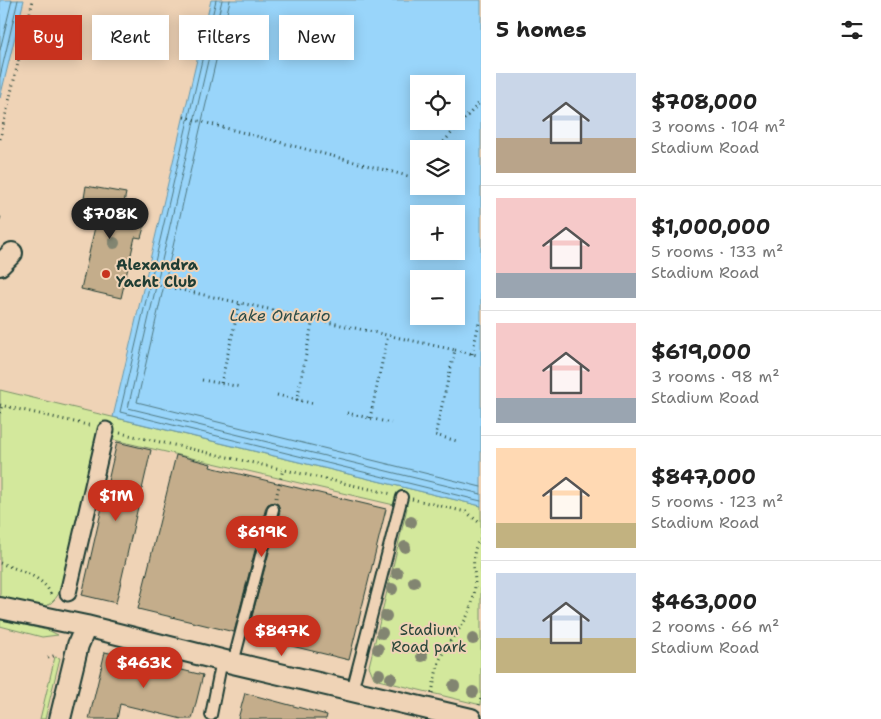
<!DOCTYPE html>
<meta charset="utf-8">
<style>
:root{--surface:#fff;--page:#f2f2f2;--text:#222;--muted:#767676;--line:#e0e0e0;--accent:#c8321e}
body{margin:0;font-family:"Shantell Sans",sans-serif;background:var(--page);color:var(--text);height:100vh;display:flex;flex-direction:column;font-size:19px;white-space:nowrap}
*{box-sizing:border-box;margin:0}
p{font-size:16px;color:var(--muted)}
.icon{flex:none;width:28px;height:28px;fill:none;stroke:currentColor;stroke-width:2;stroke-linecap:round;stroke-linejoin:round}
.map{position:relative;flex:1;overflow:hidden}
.sheet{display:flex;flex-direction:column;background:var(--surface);width:400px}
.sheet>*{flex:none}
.guide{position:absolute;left:15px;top:15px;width:390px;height:45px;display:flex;gap:10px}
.tools{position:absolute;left:410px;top:75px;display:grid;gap:10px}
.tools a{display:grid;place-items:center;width:55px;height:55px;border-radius:0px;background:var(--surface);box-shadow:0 2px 12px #0003;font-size:25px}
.price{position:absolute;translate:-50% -42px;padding:0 11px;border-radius:18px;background:var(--accent);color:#fff;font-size:16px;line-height:32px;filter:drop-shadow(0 1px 2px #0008)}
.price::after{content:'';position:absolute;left:50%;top:30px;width:15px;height:11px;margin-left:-8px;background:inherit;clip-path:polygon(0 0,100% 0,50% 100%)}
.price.on{background:#222;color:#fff}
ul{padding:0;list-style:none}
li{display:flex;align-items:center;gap:15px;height:125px;padding:0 15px}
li+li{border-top:1px solid var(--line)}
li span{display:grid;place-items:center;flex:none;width:140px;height:100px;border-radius:0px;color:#555}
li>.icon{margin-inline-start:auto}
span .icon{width:60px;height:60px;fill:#fffc;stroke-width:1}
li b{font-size:21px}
h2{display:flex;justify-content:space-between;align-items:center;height:60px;padding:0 15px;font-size:21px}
.tag{padding:0 18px;border-radius:0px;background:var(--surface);box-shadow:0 2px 12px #0003;font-size:18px;line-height:45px}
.tag.on{background:var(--accent);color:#fff}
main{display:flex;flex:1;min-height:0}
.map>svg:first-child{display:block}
.green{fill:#d3e89c;stroke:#799268}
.water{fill:#99d5fa;stroke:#6898ab;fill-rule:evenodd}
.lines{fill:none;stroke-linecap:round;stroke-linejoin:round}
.shore{stroke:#507a83;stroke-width:1}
.building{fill:#c4ad8b;stroke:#1f3d34}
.service-casing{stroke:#1f3d34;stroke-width:14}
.pedestrian-casing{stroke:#1f3d34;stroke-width:19}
.minor-casing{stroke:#1f3d34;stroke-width:24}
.path{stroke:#1f3d34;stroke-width:3;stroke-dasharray:1 4;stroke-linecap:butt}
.service{stroke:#efd3b6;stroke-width:10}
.pedestrian{stroke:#efd3b6;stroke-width:15}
.minor{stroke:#efd3b6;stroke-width:20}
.tree{fill:#828571}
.poi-dot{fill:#c8321e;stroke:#efd3b6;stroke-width:2}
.labels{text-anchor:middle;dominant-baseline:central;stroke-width:4;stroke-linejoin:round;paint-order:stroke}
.poi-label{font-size:15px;font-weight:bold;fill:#1f3d34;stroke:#efd3b6;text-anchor:start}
.park-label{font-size:15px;fill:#284639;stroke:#efd3b6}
.water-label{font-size:16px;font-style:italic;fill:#2b4c48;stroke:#efd3b6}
</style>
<main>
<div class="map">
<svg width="481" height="719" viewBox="0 0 481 719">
<rect width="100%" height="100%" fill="#efd3b6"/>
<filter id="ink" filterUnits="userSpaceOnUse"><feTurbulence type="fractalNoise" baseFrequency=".02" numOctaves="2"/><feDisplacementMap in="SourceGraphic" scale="10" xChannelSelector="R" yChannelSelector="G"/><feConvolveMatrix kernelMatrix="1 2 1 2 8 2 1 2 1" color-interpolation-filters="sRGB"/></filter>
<g filter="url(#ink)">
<path class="green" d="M0 390 481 506V705L378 680 374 678 369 666 407 508 97 436 63 576C62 591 57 601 43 608L0 598Z
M0 619 50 631 58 635 42 637 0 626Z
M55 657 60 658 45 719H40Z"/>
<path class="water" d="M0 0H24L0 98Z
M211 0H481V506L113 417ZM419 84H456V121H419ZM419 149H456V186H419ZM419 214H456V251H419ZM419 279H456V316H419Z"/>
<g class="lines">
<path class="shore" d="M216 0 120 412 481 501
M222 0 128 408 481 494
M230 0 137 402 481 487
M0 50 12 0
M0 77 18 0"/>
</g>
<path class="building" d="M86 186 126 193 123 207 148 213 141 238 135 237 121 298 81 289 95 227 80 224Z
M117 442 151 450 116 603 82 595Z
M176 455 211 464 210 467 386 509 349 660 247 635 280 511 278 504 274 502 268 504 266 507 234 632 138 609Z
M105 652 203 675 192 719H182L120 704 117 719H89Z
M245 693 327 715 326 719H238Z"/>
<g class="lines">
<g class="service-casing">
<path id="service" d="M233 663 273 509
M352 691 402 497
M211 715 222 660"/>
</g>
<g class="pedestrian-casing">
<path id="pedestrian" d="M68 593 106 430"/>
</g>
<g class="minor-casing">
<path id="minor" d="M0 265 12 253
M0 608 86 626 233 663 471 719
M60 719 78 645 86 626"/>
</g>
<path class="path" d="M184 117 419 179
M0 139 33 0
M437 149 481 101
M445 186 460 191
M0 218 4 219
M145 282 455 350 435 435 457 441
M455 350 477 355
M472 354 479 323
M202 380 241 387
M221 383 240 302
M277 395 315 404
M297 400 313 319
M0 405 92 426
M0 413 2 405
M347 413 391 423
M370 418 388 335
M120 433 392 494
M276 498 283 469
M412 499 466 512 481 524
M0 563C18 570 45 576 52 597
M48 658 56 655
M432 693C435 678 437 663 445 649 458 628 469 622 474 595 478 572 467 559 481 536
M479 705 481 698"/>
<use href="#service" class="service"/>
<use href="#pedestrian" class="pedestrian"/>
<use href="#minor" class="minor"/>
</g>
<g class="tree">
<circle cx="114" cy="243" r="6"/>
<circle cx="411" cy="522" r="6"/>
<circle cx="405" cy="547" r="6"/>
<circle cx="397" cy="573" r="6"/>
<circle cx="414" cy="582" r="6"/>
<circle cx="392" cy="589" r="6"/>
<circle cx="386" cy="616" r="6"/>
<circle cx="432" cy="629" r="6"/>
<circle cx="382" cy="633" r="6"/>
<circle cx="473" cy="639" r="6"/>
<circle cx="378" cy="649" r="6"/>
<circle cx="422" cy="656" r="6"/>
<circle cx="379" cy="674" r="6"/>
<circle cx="391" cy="678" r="6"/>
<circle cx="454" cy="686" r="6"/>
<circle cx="473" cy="692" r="6"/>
</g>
</g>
<circle class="poi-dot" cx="106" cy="274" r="5"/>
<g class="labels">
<g class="poi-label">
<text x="116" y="265">Alexandra<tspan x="116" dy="17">Yacht Club</tspan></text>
</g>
<g class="park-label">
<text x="429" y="630">Stadium<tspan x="429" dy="17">Road park</tspan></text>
</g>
<g class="water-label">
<text x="280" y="315">Lake Ontario</text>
</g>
</g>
</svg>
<div class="tools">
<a><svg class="icon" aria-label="locate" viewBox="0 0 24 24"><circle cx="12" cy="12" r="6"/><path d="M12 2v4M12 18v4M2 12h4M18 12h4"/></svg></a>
<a><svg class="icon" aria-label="layers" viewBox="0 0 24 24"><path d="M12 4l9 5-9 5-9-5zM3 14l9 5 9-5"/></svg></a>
<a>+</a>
<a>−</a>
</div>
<b class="price on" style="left:110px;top:240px">$708K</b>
<b class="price" style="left:116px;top:522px">$1M</b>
<b class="price" style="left:262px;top:558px">$619K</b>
<b class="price" style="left:282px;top:657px">$847K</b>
<b class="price" style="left:144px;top:689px">$463K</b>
<div class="guide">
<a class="tag on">Buy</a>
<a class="tag">Rent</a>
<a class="tag">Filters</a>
<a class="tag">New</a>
</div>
</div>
<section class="sheet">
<h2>5 homes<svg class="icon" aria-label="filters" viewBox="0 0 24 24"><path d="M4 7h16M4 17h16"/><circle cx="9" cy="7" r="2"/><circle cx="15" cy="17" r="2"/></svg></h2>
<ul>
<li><span style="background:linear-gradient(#c9d6e8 65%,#b9a48a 0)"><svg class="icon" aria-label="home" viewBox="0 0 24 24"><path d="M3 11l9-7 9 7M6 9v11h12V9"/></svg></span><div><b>$708,000</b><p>3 rooms · 104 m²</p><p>Stadium Road</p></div></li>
<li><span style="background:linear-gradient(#f6c9c9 75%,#9aa5b1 0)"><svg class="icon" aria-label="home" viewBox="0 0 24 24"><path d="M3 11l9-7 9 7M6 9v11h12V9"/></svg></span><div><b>$1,000,000</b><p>5 rooms · 133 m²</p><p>Stadium Road</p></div></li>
<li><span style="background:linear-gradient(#f6c9c9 75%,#9aa5b1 0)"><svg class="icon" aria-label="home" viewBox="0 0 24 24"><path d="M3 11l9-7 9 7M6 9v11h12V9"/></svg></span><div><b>$619,000</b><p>3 rooms · 98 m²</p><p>Stadium Road</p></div></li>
<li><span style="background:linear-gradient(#ffd9b3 75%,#c2b280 0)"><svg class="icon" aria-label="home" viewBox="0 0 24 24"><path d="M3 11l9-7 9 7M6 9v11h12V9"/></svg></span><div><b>$847,000</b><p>5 rooms · 123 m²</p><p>Stadium Road</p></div></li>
<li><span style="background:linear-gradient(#c9d6e8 65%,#c2b280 0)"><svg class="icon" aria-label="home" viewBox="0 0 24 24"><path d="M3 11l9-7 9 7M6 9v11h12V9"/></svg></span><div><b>$463,000</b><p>2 rooms · 66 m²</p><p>Stadium Road</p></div></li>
</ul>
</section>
</main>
